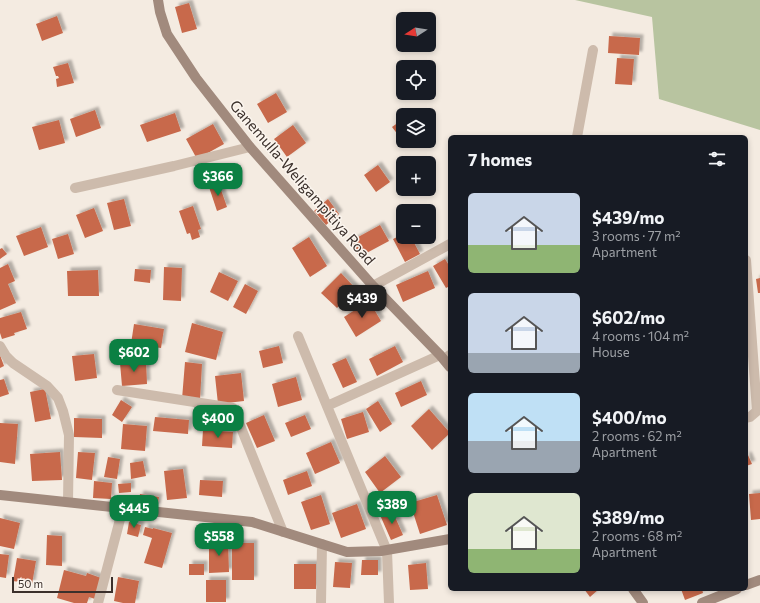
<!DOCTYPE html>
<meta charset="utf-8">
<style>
:root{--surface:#171b24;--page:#20242c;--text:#f1f3f6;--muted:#9ea1a6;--accent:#0b8043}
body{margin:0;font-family:Commissioner,sans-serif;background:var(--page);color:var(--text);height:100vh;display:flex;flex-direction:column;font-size:15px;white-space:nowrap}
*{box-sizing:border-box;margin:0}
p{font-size:13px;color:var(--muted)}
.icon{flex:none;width:22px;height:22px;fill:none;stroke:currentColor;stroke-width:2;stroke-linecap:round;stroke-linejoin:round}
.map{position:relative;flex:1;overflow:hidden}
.details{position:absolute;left:448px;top:135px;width:300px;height:456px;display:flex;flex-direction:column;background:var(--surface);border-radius:6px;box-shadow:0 2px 6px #0003}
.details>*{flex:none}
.needle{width:26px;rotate:258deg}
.tools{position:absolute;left:396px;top:12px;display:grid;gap:8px}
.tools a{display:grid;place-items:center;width:40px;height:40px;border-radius:6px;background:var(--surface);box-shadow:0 2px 6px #0003;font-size:20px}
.scale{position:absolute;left:12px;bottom:10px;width:101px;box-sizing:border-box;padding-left:4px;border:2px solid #3b302b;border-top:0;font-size:11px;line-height:14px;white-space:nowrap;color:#3b302b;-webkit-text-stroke:3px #fbf5ee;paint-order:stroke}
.price{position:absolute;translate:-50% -34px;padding:0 9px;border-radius:8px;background:var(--accent);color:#fff;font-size:13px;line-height:26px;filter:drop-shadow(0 1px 2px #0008)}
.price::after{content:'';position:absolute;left:50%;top:24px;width:12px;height:9px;margin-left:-6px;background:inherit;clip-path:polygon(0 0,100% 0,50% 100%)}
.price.current{background:#222;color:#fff}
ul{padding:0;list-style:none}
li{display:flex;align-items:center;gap:12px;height:100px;padding:0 20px}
li span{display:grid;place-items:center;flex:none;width:112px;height:80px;border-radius:6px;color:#555}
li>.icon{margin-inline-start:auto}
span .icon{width:48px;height:48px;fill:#fffc;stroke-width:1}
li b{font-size:17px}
h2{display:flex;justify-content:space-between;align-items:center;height:48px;padding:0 20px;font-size:17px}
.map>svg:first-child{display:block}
.green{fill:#b8c4a0}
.building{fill:#c8694b;filter:url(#shadow)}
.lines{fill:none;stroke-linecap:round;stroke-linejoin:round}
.lane{stroke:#cdbbac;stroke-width:7}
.street{stroke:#cdbbac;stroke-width:10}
.secondary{stroke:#a18a7d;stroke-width:10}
.labels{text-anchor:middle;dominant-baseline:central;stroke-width:3;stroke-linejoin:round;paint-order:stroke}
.street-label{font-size:15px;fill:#3b302b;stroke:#fbf5ee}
</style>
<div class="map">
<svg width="760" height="603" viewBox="0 0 760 603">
<defs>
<filter id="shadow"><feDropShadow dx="3.5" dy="-3.5" stdDeviation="1" flood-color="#0004"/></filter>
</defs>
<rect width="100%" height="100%" fill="#f4ebe1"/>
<path class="green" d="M575 0H760V130L659 99 652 17Z"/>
<path class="building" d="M189 3 197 29 182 33 175 7Z
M57 16 63 33 42 41 36 24Z
M609 36 640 38 639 55 608 53Z
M617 58 634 59 632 85 615 84Z
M68 63 74 83 57 87 56 79 59 78 58 76H56L53 67Z
M276 93 287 112 268 123 257 104Z
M95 110 101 128 76 137 70 119Z
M175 113 181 131 147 142 140 125Z
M403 119V141H409L405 144 392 127Z
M59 120 65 143 39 150 32 127Z
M213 124 224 144 197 159 186 139Z
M293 125 306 143 287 157 274 139Z
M378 165 390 182 376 192 364 175Z
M228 169 235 183 225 189 218 175Z
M219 184 227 207 217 211 209 187Z
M124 199 131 226 114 230 107 203Z
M328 199 339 214 326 225 314 211Z
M193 206 201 229 198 230 200 237 192 240 190 233 187 234 179 211Z
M94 208 103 231 85 238 76 215Z
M380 225 389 241 359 257 351 241Z
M41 227 48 247 24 256 16 236Z
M68 234 74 254 58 259 52 239Z
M403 234V237H411L420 254 405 262 393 239Z
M309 237 327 266 310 277 292 248Z
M2 248 7 254 0 259V249Z
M445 259 450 267V286L446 288 433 266Z
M8 264 15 281 8 284 16 303 0 310V268Z
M164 267 182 268 181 301 163 300Z
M135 269 151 270 150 283 134 281Z
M98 270 99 296H68L67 271Z
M428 271 435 288 403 302 396 285Z
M219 272 238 281 228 301 210 292Z
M341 273 356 289 337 308 321 293Z
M760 278V293H758L756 279Z
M245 284 258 291 246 314 233 307Z
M369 301 381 321 356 337 344 317Z
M21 312 27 329 14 333 15 335 2 339 0 333V318Z
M192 323 223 332 216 360 185 352Z
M134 324 164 329 161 348 131 344Z
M279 346 283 363 263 368 259 351Z
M395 346 403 362 377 376 369 359Z
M94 354 97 378 75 381 72 356Z
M0 355 4 366 0 368Z
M346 358 357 382 343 388 332 364Z
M146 361 147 384 122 386 120 363Z
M185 362 202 364 200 400 182 399Z
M241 373 244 401 218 404 215 376Z
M296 377 302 400 278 407 272 384Z
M4 379 9 394 0 397V380Z
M421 381 427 395 401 407 395 393Z
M45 389 51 419 35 422 30 392Z
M121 400 132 407 122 422 112 415Z
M378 401 392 424 380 432 366 409Z
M429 409 450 433 432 450 411 426Z
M363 412 369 432 347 439 341 419Z
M264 415 275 441 257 448 246 423Z
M305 415 311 429 291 437 285 423Z
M155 417 189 420 188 434 153 431Z
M74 418 102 419V438L74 437Z
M0 423 18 424 15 464 0 462Z
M123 424 147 426 145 451 121 449Z
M203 430 233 432 232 448 202 446Z
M331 442 340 463 315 474 306 453Z
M60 452 62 480 32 481 30 454Z
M78 452 95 453 92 480 76 478Z
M748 455 752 464 746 466V456Z
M385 456 401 477 380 493 365 472Z
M108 457 120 459 117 479 104 477Z
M143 461 146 476 131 479 130 463Z
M183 469 187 498 167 500 164 471Z
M307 471 312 486 288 495 283 480Z
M200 480 223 481 222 497 199 495Z
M94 481 112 483 111 499 93 498Z
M131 483V492L119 493 118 484Z
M760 493V519L751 520 749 494Z
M140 494 159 497 157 507 138 505Z
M321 495 330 524 311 530 301 502Z
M437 495 447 525 420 534 410 503Z
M357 504 366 529 341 538 332 513Z
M392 510 403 535 391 540 380 515Z
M0 518 20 523 14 549 0 546Z
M129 522 141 525 138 537 127 534Z
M145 527 153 529V528L172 533 162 568 144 563 152 538 143 535Z
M47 535 62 536V566L46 565Z
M209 542H228L229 572 209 573Z
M232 543H254V580H232Z
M0 554 9 555 6 578 0 577Z
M17 558 36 561 32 584 13 581Z
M362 560H378V575H361Z
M335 562 352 563 350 588 333 587Z
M426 563 428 589 410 590 408 565Z
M189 564H204V575H189Z
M294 564H316V589H294Z
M64 570 86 576 87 573 101 578 95 599 89 597 87 603H74L57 598Z
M118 577 139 581 135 603H123L114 601Z
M206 580H226V602H206Z
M584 589H599L590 597Z
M681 589H702L703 593 685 600Z"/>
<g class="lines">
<path class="lane" d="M443 358 450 353"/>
<path class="street" d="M577 137 593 50
M75 188 174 166 250 147
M746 260 757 411 750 417 746 418
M373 286 450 244
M298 336 387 551 389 603
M0 346 6 356 13 363 47 386 58 398 63 411 69 435 68 502
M117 390 233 408 283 532
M327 406 440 355
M98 603 123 508
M321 603 322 544"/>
<path class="secondary" d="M158 0 160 12 167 34 196 78 250 147 373 286 440 355 450 367
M0 495 252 522 347 552 381 551 450 539
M746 585 760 580
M633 589 643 603
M702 603 737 589"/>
</g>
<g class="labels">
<g class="street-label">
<text transform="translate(303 182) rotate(49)">Ganemulla-Weligampitiya Road</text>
</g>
</g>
</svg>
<div class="tools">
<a><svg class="needle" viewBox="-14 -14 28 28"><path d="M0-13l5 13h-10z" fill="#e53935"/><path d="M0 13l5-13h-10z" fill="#9ea1a6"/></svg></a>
<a><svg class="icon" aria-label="locate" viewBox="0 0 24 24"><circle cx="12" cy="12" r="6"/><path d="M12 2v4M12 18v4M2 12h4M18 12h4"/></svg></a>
<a><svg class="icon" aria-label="layers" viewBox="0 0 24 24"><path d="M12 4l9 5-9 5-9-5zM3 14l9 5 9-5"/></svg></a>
<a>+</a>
<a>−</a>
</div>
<div class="scale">50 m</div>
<b class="price" style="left:218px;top:197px">$366</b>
<b class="price current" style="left:362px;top:319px">$439</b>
<b class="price" style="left:134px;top:373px">$602</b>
<b class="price" style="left:218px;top:439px">$400</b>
<b class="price" style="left:392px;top:525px">$389</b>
<b class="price" style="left:134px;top:529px">$445</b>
<b class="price" style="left:219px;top:557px">$558</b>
<section class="details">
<h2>7 homes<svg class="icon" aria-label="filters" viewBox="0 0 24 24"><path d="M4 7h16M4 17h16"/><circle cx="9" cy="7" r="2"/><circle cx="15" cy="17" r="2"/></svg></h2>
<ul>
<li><span style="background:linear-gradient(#c9d6e8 65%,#8fb573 0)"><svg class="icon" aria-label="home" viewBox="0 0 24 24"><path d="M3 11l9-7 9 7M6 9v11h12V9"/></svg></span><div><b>$439/mo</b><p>3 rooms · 77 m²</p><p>Apartment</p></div></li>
<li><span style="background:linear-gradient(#c9d6e8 75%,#9aa5b1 0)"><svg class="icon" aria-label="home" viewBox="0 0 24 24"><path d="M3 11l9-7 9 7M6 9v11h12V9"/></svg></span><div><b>$602/mo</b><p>4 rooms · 104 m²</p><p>House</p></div></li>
<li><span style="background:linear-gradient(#bfe0f5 60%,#9aa5b1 0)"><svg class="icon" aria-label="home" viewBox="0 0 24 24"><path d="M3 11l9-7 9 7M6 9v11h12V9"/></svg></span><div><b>$400/mo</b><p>2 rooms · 62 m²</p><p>Apartment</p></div></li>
<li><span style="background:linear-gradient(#dfe7d0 70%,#8fb573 0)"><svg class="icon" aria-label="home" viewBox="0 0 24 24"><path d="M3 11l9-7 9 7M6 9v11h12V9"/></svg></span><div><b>$389/mo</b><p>2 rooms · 68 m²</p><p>Apartment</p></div></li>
</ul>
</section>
</div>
